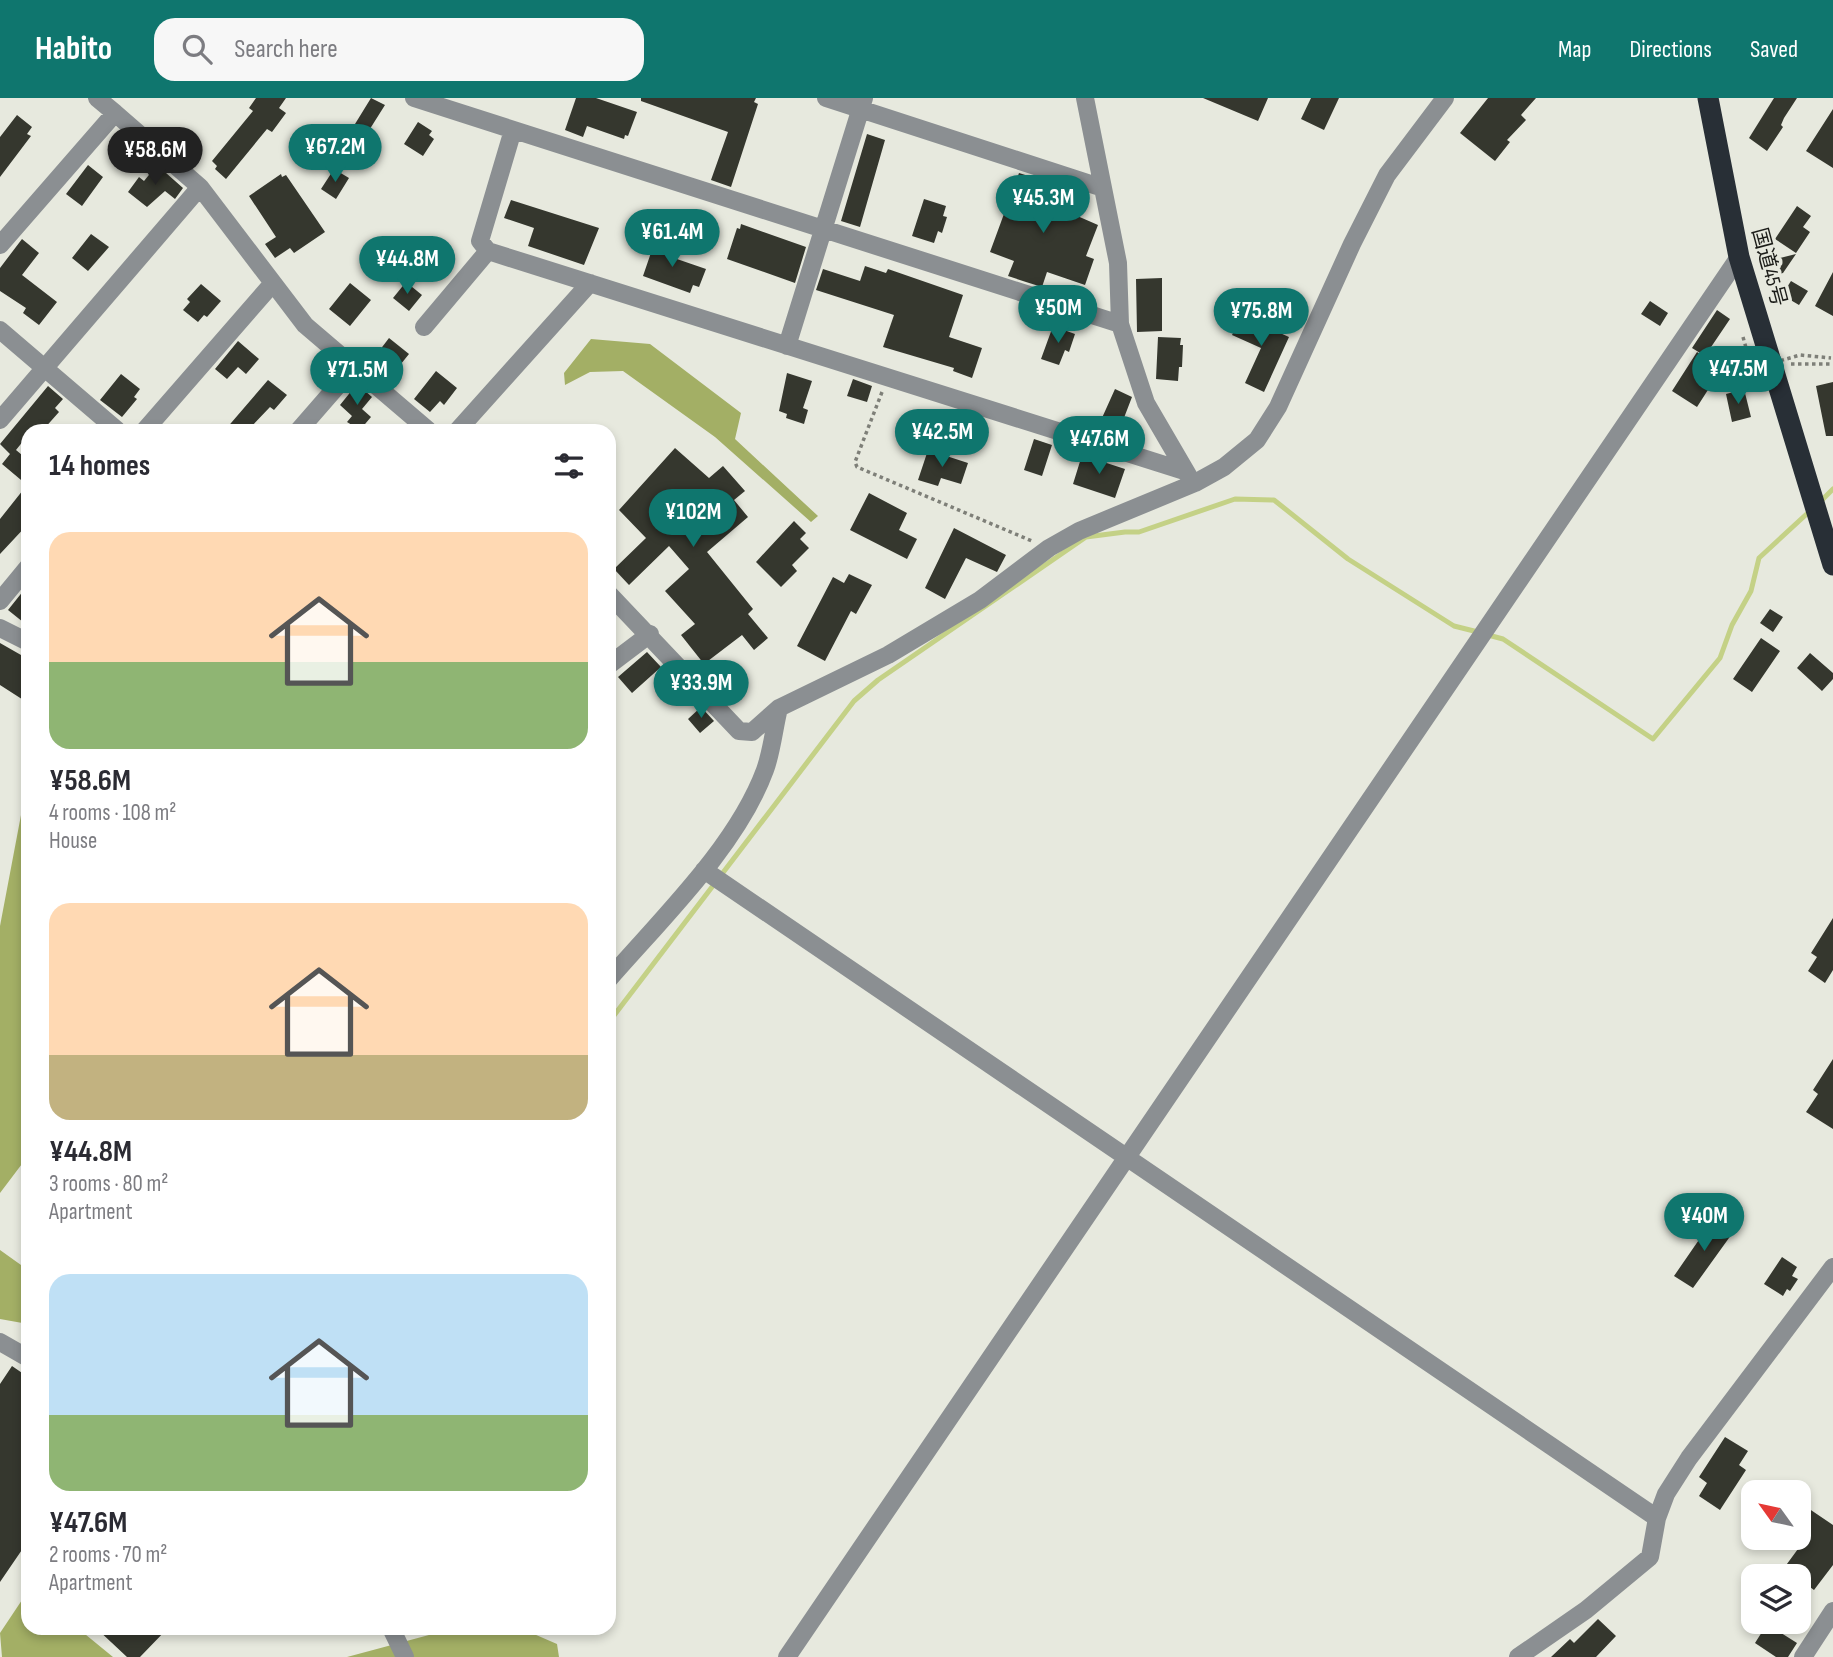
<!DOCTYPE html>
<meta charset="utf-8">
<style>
:root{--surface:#fff;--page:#f7f7f7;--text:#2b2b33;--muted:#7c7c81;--accent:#0f766e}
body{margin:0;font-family:"Sofia Sans Condensed","Noto Sans JP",sans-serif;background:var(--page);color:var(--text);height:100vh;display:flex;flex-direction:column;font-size:26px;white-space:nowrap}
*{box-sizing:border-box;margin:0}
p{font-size:23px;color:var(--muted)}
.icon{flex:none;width:38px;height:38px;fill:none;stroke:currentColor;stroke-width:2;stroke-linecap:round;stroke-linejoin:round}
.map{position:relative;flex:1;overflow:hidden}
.drawer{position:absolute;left:21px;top:326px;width:595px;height:1211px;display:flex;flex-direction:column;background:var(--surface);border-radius:21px;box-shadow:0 4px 10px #0003}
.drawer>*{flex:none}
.needle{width:46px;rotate:303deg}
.fabs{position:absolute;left:1741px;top:1382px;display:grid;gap:14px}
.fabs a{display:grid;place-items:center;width:70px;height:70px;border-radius:14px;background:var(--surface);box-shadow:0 4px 10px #0003;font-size:35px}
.price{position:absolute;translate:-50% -60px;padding:0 16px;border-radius:24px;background:var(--accent);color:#fff;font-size:23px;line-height:46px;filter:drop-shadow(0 2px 4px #0008)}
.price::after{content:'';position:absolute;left:50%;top:42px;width:21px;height:16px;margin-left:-10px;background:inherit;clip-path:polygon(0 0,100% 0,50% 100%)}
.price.selected{background:#222;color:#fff}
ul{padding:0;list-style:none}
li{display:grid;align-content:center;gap:14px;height:371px;padding:0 28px}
li span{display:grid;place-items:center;height:217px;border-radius:21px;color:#555}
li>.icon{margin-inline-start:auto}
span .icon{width:126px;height:126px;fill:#fffc;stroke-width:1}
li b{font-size:30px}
h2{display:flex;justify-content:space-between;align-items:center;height:84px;padding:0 28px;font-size:30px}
header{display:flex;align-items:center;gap:42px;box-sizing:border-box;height:98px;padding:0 35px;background:var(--accent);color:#fff}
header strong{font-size:33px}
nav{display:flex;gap:38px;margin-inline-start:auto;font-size:24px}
.search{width:490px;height:63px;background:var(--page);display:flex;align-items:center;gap:18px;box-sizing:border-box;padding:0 24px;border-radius:21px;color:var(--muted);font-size:26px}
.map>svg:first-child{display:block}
.forest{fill:#a3af65}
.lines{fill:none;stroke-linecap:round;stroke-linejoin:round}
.stream{stroke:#c4d186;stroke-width:5}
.building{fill:#35372e}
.path{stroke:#7e7f78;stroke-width:3.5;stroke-dasharray:3.5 3.5;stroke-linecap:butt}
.minor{stroke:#8b8f92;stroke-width:18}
.highway{stroke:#282f36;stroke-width:21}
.path-bridge{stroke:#7e7f78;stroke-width:3.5;stroke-dasharray:3.5 3.5;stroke-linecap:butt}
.labels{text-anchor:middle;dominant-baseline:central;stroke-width:7;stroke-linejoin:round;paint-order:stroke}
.street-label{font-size:21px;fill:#1b1c18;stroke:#e7e9de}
</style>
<header>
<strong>Habito</strong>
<div class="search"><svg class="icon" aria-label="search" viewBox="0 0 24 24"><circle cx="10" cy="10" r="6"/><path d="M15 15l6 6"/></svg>Search here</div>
<nav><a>Map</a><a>Directions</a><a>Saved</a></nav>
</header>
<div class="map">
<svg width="1833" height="1559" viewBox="0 0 1833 1559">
<rect width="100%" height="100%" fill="#e7e9de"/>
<path class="forest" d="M591 241 650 246 741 315 735 341 818 418 811 424 715 339 623 273 590 274 565 287 564 275Z
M28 680V1058L0 1095V828Z
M0 1152 28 1172V1226L0 1221Z
M28 1493V1530H81L80 1532 113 1559H2L0 1535Z
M455 1530H520L557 1546 559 1559H347Z"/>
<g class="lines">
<path class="stream" d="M1821 403 1833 391
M1488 537 1503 541 1653 641 1720 560 1732 527 1751 493 1759 460 1811 412
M609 924 854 603 878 582 1086 439 1125 434H1139L1235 401 1274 402 1348 461 1454 528 1478 534"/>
</g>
<path class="building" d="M256 0H286L279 10 286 15 272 34 267 31 226 81 215 71 217 68 212 63 253 13 249 10Z
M371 0 385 7 368 34 355 26Z
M576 0H596L637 14 628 38 625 37 624 41 587 28 583 39 565 32Z
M641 0H756L754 4 758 6 731 89 711 82 728 34 641 3Z
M1203 0H1268L1258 23Z
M1311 0H1339L1324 32 1301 21Z
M1488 0H1536L1521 17 1526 22 1507 42 1510 44 1495 63 1460 35Z
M1774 0H1797L1784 20 1781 27 1783 29 1767 53 1749 40Z
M1833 11V70L1806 53Z
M17 17 32 29 27 36 31 38 0 79V39Z
M418 24 432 33 429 37 434 41 423 58 404 46Z
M867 36 885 42 860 129 841 123Z
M88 67 103 79 82 108 66 96Z
M157 67 183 90 175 101 165 93 147 109 128 94 139 79 144 83Z
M334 71 349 80 336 101 321 91Z
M1019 75 1066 90 1059 110 1098 127 1086 158 1094 161 1085 187 1047 174 1042 189 1026 184 1008 178 1014 163 990 154Z
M281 76 282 79 286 77 325 134 294 155 290 150 275 160 265 146 276 139 249 98Z
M924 101 946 108 943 118 947 119 942 135 938 133 934 145 912 138Z
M511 102 599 130 584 167 528 148 534 130 504 120Z
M1797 108 1811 118 1803 129 1810 134 1796 155 1775 141Z
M741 126 806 149 795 185 727 161 737 130 740 131Z
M91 136 109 149 88 173 72 160Z
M22 141 39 155 22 177 57 204 39 227 23 215 26 210 0 193V170Z
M655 143 677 151 674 160 706 171 699 189 693 187 690 195 643 178Z
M1796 156 1783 175 1768 179 1764 164Z
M865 168 886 175 888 171 963 197 949 239 982 250 972 280 953 273 954 270 883 249 894 217 816 192 823 171 860 183Z
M1833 174V218L1815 208Z
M1162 180V233L1137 234 1136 181Z
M1791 183 1808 193 1799 207 1782 197Z
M406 184 422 197 409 213 393 200Z
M350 185 371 202 350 228 329 211Z
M201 186 221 203 207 219 204 217 198 224 183 212 190 204 187 201Z
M1650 203 1668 215 1660 228 1641 216Z
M1717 212 1730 221 1705 258 1692 250Z
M1244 213 1264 222 1262 227 1289 239 1264 294 1245 285 1261 250 1232 237Z
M1053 228 1075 236 1069 254 1065 252 1059 267 1041 261Z
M1158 239 1181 240 1180 247H1183L1182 269H1179L1178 283 1156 281Z
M389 240 409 256 388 282 370 265Z
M238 243 259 261 246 276 238 269 227 281 215 271Z
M1697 254 1722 270 1697 309 1672 293Z
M436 273 457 290 444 307 440 303 430 314 414 301Z
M787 275 812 283 803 310 808 312 804 326 786 320 787 316 779 313Z
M121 276 140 291 134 299 137 301 122 319 100 302Z
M853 281 872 288 867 304 847 298Z
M268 282 287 297 274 312 270 309 248 332H225Z
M1833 284V338H1826L1816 288Z
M357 286 372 299 362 311 371 319 360 332 347 324 352 318 340 307Z
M48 288 63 301 55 310 59 314 43 332H28V337L16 352 28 362V426L0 456V421L27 387 2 366 10 356 0 346Z
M1115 291 1132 299 1117 338 1097 331Z
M1741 292 1742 296 1745 295 1751 319 1732 324 1726 296Z
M1034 341 1052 347 1042 378 1024 372Z
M675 350 709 380 723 368 745 393 734 402 748 419 707 454 753 511 748 516 768 540 754 552 742 537 704 566 681 537 695 526 665 493 689 471 669 448 629 487 614 471 646 440 619 412Z
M928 352 968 365 961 386 941 380 938 388 918 382Z
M1082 357 1125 371 1115 400 1073 386Z
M869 395 907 415 899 432 917 441 907 461 850 432Z
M794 423 806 435 800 441 809 450 792 467 797 473 781 489 756 464Z
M954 430 1006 457 997 474 966 460 945 501 925 490Z
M849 476 872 487 856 516 851 513 825 563 797 548 833 479 844 485Z
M28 487V528L8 512Z
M1770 511 1783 519 1773 534 1760 525Z
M1761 540 1780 553 1752 594 1733 581Z
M0 545 28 561V605L0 587Z
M647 554 661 569 632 595 618 579Z
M1810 555 1833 575V581L1822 593 1797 570Z
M701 609 714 623 700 635 688 621Z
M1833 820V872L1825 885 1808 873 1817 859 1811 855Z
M1833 961V1031L1806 1014 1818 996 1813 992Z
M1714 1120 1734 1133 1693 1190 1674 1178Z
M1782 1159 1797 1169 1792 1178 1798 1181 1790 1193 1787 1191 1783 1198 1764 1186Z
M12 1268 28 1279V1443L0 1484V1286Z
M1725 1339 1748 1353 1739 1367 1746 1372 1720 1412 1699 1398 1707 1385 1699 1379Z
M1799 1404 1833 1427V1467L1814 1492 1784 1470 1806 1440 1799 1435Z
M1598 1521 1616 1538 1596 1559H1551L1570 1541 1574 1545Z
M1767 1526 1797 1545 1788 1559H1776L1755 1545Z
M96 1530H168L140 1559H127Z"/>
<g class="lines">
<path class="path" d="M1791 266H1833
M882 294 855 364 857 369 1032 443"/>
<path class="minor" d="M97 0 115 15
M414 0 1120 226
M826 0 1103 90
M1085 0 1118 165 1120 226 1146 305 1188 377
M513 32 480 143 488 153 1184 373
M0 147 115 15 200 89 305 227 428 332
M424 229 488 153
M0 232 117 332
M787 248 864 0
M0 322 200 89
M145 332 273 185
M299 332 353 270
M458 332 590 185
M609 496 739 633 752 634 779 610 888 557 980 502 1049 450 1079 433 1195 385 1224 369 1257 342 1278 309 1352 146 1387 77 1445 0
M0 503 28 469
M0 530 28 544
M609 567 650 536
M704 772 1657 1420
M609 881C662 820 737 748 765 672 772 653 774 630 779 610
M0 1244 28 1260
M391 1530 405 1559
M787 1559 1739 159
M1518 1559 1586 1512 1650 1459 1657 1420 1666 1396 1689 1360 1833 1169
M1803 1559 1833 1513"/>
<path class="highway" d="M1708 0 1739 159 1833 467"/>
<path class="path-bridge" d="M1743 239 1752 271 1800 257 1831 260"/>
</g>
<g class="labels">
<g class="street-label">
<text transform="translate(1769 169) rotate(75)">国道45号</text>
</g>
</g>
</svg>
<div class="fabs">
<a><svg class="needle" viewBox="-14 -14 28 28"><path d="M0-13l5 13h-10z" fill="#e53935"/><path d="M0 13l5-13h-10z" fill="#7c7c81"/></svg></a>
<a><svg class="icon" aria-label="layers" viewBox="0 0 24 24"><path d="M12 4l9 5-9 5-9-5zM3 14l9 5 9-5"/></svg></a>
</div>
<b class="price" style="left:335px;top:86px">¥67.2M</b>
<b class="price selected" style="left:155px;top:89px">¥58.6M</b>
<b class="price" style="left:1043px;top:137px">¥45.3M</b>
<b class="price" style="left:672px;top:171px">¥61.4M</b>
<b class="price" style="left:407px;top:198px">¥44.8M</b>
<b class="price" style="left:1058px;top:247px">¥50M</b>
<b class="price" style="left:1261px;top:250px">¥75.8M</b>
<b class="price" style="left:1738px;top:308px">¥47.5M</b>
<b class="price" style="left:357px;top:309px">¥71.5M</b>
<b class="price" style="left:942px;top:371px">¥42.5M</b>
<b class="price" style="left:1099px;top:378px">¥47.6M</b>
<b class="price" style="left:693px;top:451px">¥102M</b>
<b class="price" style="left:701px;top:622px">¥33.9M</b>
<b class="price" style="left:1704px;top:1155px">¥40M</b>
<section class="drawer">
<h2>14 homes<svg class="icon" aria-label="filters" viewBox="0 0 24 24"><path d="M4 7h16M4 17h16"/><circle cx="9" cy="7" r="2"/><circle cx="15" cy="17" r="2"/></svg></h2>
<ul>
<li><span style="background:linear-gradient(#ffd9b3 60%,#8fb573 0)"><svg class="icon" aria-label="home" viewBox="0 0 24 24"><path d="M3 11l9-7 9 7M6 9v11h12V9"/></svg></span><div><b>¥58.6M</b><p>4 rooms · 108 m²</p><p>House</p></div></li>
<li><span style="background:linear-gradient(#ffd9b3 70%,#c2b280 0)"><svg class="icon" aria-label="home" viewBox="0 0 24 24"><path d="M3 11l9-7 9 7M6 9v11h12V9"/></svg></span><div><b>¥44.8M</b><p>3 rooms · 80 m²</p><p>Apartment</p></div></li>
<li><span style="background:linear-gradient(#bfe0f5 65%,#8fb573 0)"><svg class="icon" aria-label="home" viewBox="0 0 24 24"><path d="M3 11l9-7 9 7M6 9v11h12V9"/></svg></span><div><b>¥47.6M</b><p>2 rooms · 70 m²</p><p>Apartment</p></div></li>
</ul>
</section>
</div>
